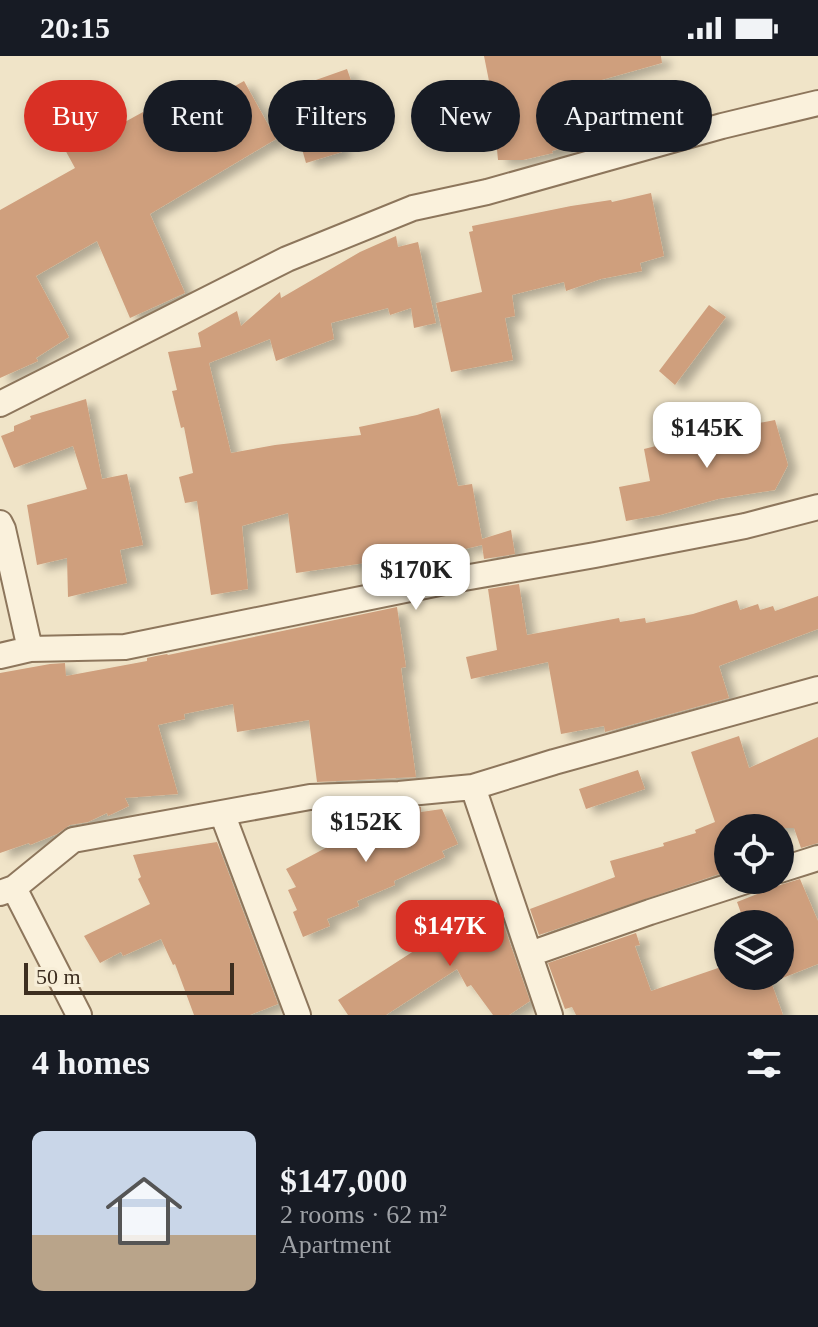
<!DOCTYPE html>
<meta charset="utf-8">
<style>
:root{--surface:#171b24;--page:#242831;--text:#f1f3f6;--muted:#9ea1a6;--line:#363941;--accent:#d93025}
body{margin:0;font-family:"Times New Roman",serif;background:var(--page);color:var(--text);height:100vh;display:flex;flex-direction:column;font-size:30px;white-space:nowrap}
*{box-sizing:border-box;margin:0}
p{font-size:26px;color:var(--muted)}
.icon{flex:none;width:44px;height:44px;fill:none;stroke:currentColor;stroke-width:2;stroke-linecap:round;stroke-linejoin:round}
.map{position:relative;height:959px;overflow:hidden}
.panel{display:flex;flex-direction:column;background:var(--surface);flex:1}
.panel>*{flex:none}
.top-card{position:absolute;left:24px;top:24px;width:770px;height:72px;display:flex;gap:16px}
.buttons{position:absolute;left:714px;top:758px;display:grid;gap:16px}
.buttons a{display:grid;place-items:center;width:80px;height:80px;border-radius:50%;background:var(--surface);box-shadow:0 4px 12px #0003;font-size:40px}
.scale{position:absolute;left:24px;bottom:20px;width:210px;box-sizing:border-box;padding-left:8px;border:4px solid #3d2e20;border-top:0;font-size:22px;line-height:28px;white-space:nowrap;color:#3d2e20;-webkit-text-stroke:6px #f7eed8;paint-order:stroke}
.price{position:absolute;translate:-50% -68px;padding:0 18px;border-radius:16px;background:#fff;color:#222;font-size:26px;line-height:52px;filter:drop-shadow(0 2px 4px #0008)}
.price::after{content:'';position:absolute;left:50%;top:48px;width:24px;height:18px;margin-left:-12px;background:inherit;clip-path:polygon(0 0,100% 0,50% 100%)}
.price.selected{background:var(--accent);color:#fff}
ul{padding:0;list-style:none}
li{display:flex;align-items:center;gap:24px;height:200px;padding:0 32px}
li+li{border-top:2px solid var(--line)}
li span{display:grid;place-items:center;flex:none;width:224px;height:160px;border-radius:12px;color:#555}
li>.icon{margin-inline-start:auto}
span .icon{width:96px;height:96px;fill:#fffc;stroke-width:1}
li b{font-size:34px}
h2{display:flex;justify-content:space-between;align-items:center;height:96px;padding:0 32px;font-size:34px}
.tag{padding:0 28px;border-radius:36px;background:var(--surface);box-shadow:0 4px 12px #0003;font-size:28px;line-height:72px}
.tag.selected{background:var(--accent);color:#fff}
.status{display:flex;justify-content:space-between;align-items:center;height:56px;padding:0 40px;background:var(--surface);direction:ltr}
.status svg{height:22px;fill:currentColor}
.map>svg:first-child{display:block}
.building{fill:#cf9f7d;filter:url(#shadow)}
.lines{fill:none;stroke-linecap:round;stroke-linejoin:round}
.street-casing{stroke:#8d765c;stroke-width:28}
.street{stroke:#faf1dc;stroke-width:24}
</style>
<div class="status"><b>20:15</b><svg viewBox="0 0 49 12"><path d="M0 12V9h3v3zM5 12V6h3v6zM10 12V3h3v9zM15 12V0h3v12zM26 1h20v11H26zM47 4h2v5h-2z"/></svg></div>
<div class="map">
<svg width="818" height="959" viewBox="0 0 818 959">
<defs>
<filter id="shadow"><feDropShadow dx="9" dy="5" stdDeviation="4" flood-color="#0004"/></filter>
</defs>
<rect width="100%" height="100%" fill="#f0e4c8"/>
<path class="building" d="M484 0H661L662 7 566 34 580 87 552 95 553 97 523 104H498L492 40Z
M347 13 361 53 332 63 342 96 306 107 296 72 286 78 282 36Z
M244 25 276 83 150 158 185 237 130 262 97 185 36 220 69 281 36 302 38 305 0 322V154L75 112 58 81 82 67 92 84 143 56 147 63 185 44 190 55Z
M651 137 664 200 640 207 642 215 601 223 566 235 564 226 512 239 515 260 505 262 513 304 451 316 436 247 482 236 469 176 473 175 472 170 571 150 611 144 612 146Z
M396 180 398 191 418 186 436 267 414 272 411 252 390 259 388 252 331 267 334 283 276 305 270 283 209 307 231 397 275 389 361 379 359 371 417 359 439 352 458 430 472 428 482 483 511 474 515 498 484 503 482 489 448 497 447 489 379 505 296 517 288 457 242 470 248 533 211 539 197 445 185 447 179 421 193 417 184 371 181 372 172 335 177 334 168 296 201 291 198 277 237 255 241 270 280 236 281 242 360 196Z
M709 249 726 261 675 329 659 315Z
M86 343 102 423 127 418 143 489 120 494 127 527 68 541 67 502 37 509 27 449 87 433 73 390 14 412 1 380 14 375V370L31 363 30 360Z
M775 364 788 409 775 434 718 443 660 459 626 465 619 431 650 425 644 393 664 388 663 385 681 379 692 380Z
M519 528 527 579 619 562 620 566 645 562 646 567 693 558 737 544 740 554 758 548 760 554 773 550 775 555 818 540V573L719 610 729 642 605 676 604 670 561 678 548 606 471 623 466 601 497 594 488 533Z
M397 551 406 611 401 612 416 721 317 726 309 664 237 676 233 648 184 658 185 663 158 669 178 738 125 742 129 750 108 760 107 757 88 766 70 769 57 778 30 789 29 787 0 797V617L50 608 65 607 66 620 147 605V602L156 600 167 598 168 599Z
M739 680 749 712 818 681V787L801 792 794 772H728V815L539 879 530 853 615 821 610 805 664 790 663 787 696 777 695 774 715 766 691 696Z
M638 714 645 733 586 753 579 733Z
M421 751V756L442 753 458 788 442 795 445 801 394 825 395 829 357 845 359 850 327 863 330 870 303 881 293 856 297 854 288 834 296 831 286 813 399 753Z
M217 786 278 948 250 959H194L175 908 173 909 161 883 123 900 121 896 100 907 84 880 150 848 138 823 141 821 133 799Z
M800 823 818 865V908L780 923V868H745L737 846 780 829Z
M491 845 500 864H502L530 945 509 959H493L471 929 467 931 457 913 386 959H348L338 944 434 882 429 872Z
M636 877 640 889 635 890 651 935 724 910 727 920H769L783 959H576L572 951 565 953 548 907Z"/>
<g class="lines">
<g class="street-casing">
<path id="street" d="M0 348 287 203 413 152 487 136 722 70 818 47
M0 467 3 473 30 593
M0 600 30 593 125 591 464 522 595 499 745 470 818 451
M473 731 550 959
M222 757 298 959
M780 814 818 802
M14 832 79 959
M0 837 14 832 73 784 310 741 399 738 473 731 554 706 818 633
M530 898 650 856 749 824"/>
</g>
<use href="#street" class="street"/>
</g>
</svg>
<div class="buttons">
<a><svg class="icon" aria-label="locate" viewBox="0 0 24 24"><circle cx="12" cy="12" r="6"/><path d="M12 2v4M12 18v4M2 12h4M18 12h4"/></svg></a>
<a><svg class="icon" aria-label="layers" viewBox="0 0 24 24"><path d="M12 4l9 5-9 5-9-5zM3 14l9 5 9-5"/></svg></a>
</div>
<div class="scale">50 m</div>
<b class="price" style="left:707px;top:414px">$145K</b>
<b class="price" style="left:416px;top:556px">$170K</b>
<b class="price" style="left:366px;top:808px">$152K</b>
<b class="price selected" style="left:450px;top:912px">$147K</b>
<div class="top-card">
<a class="tag selected">Buy</a>
<a class="tag">Rent</a>
<a class="tag">Filters</a>
<a class="tag">New</a>
<a class="tag">Apartment</a>
</div>
</div>
<section class="panel">
<h2>4 homes<svg class="icon" aria-label="filters" viewBox="0 0 24 24"><path d="M4 7h16M4 17h16"/><circle cx="9" cy="7" r="2"/><circle cx="15" cy="17" r="2"/></svg></h2>
<ul>
<li><span style="background:linear-gradient(#c9d6e8 65%,#b9a48a 0)"><svg class="icon" aria-label="home" viewBox="0 0 24 24"><path d="M3 11l9-7 9 7M6 9v11h12V9"/></svg></span><div><b>$147,000</b><p>2 rooms · 62 m²</p><p>Apartment</p></div></li>
</ul>
</section>
